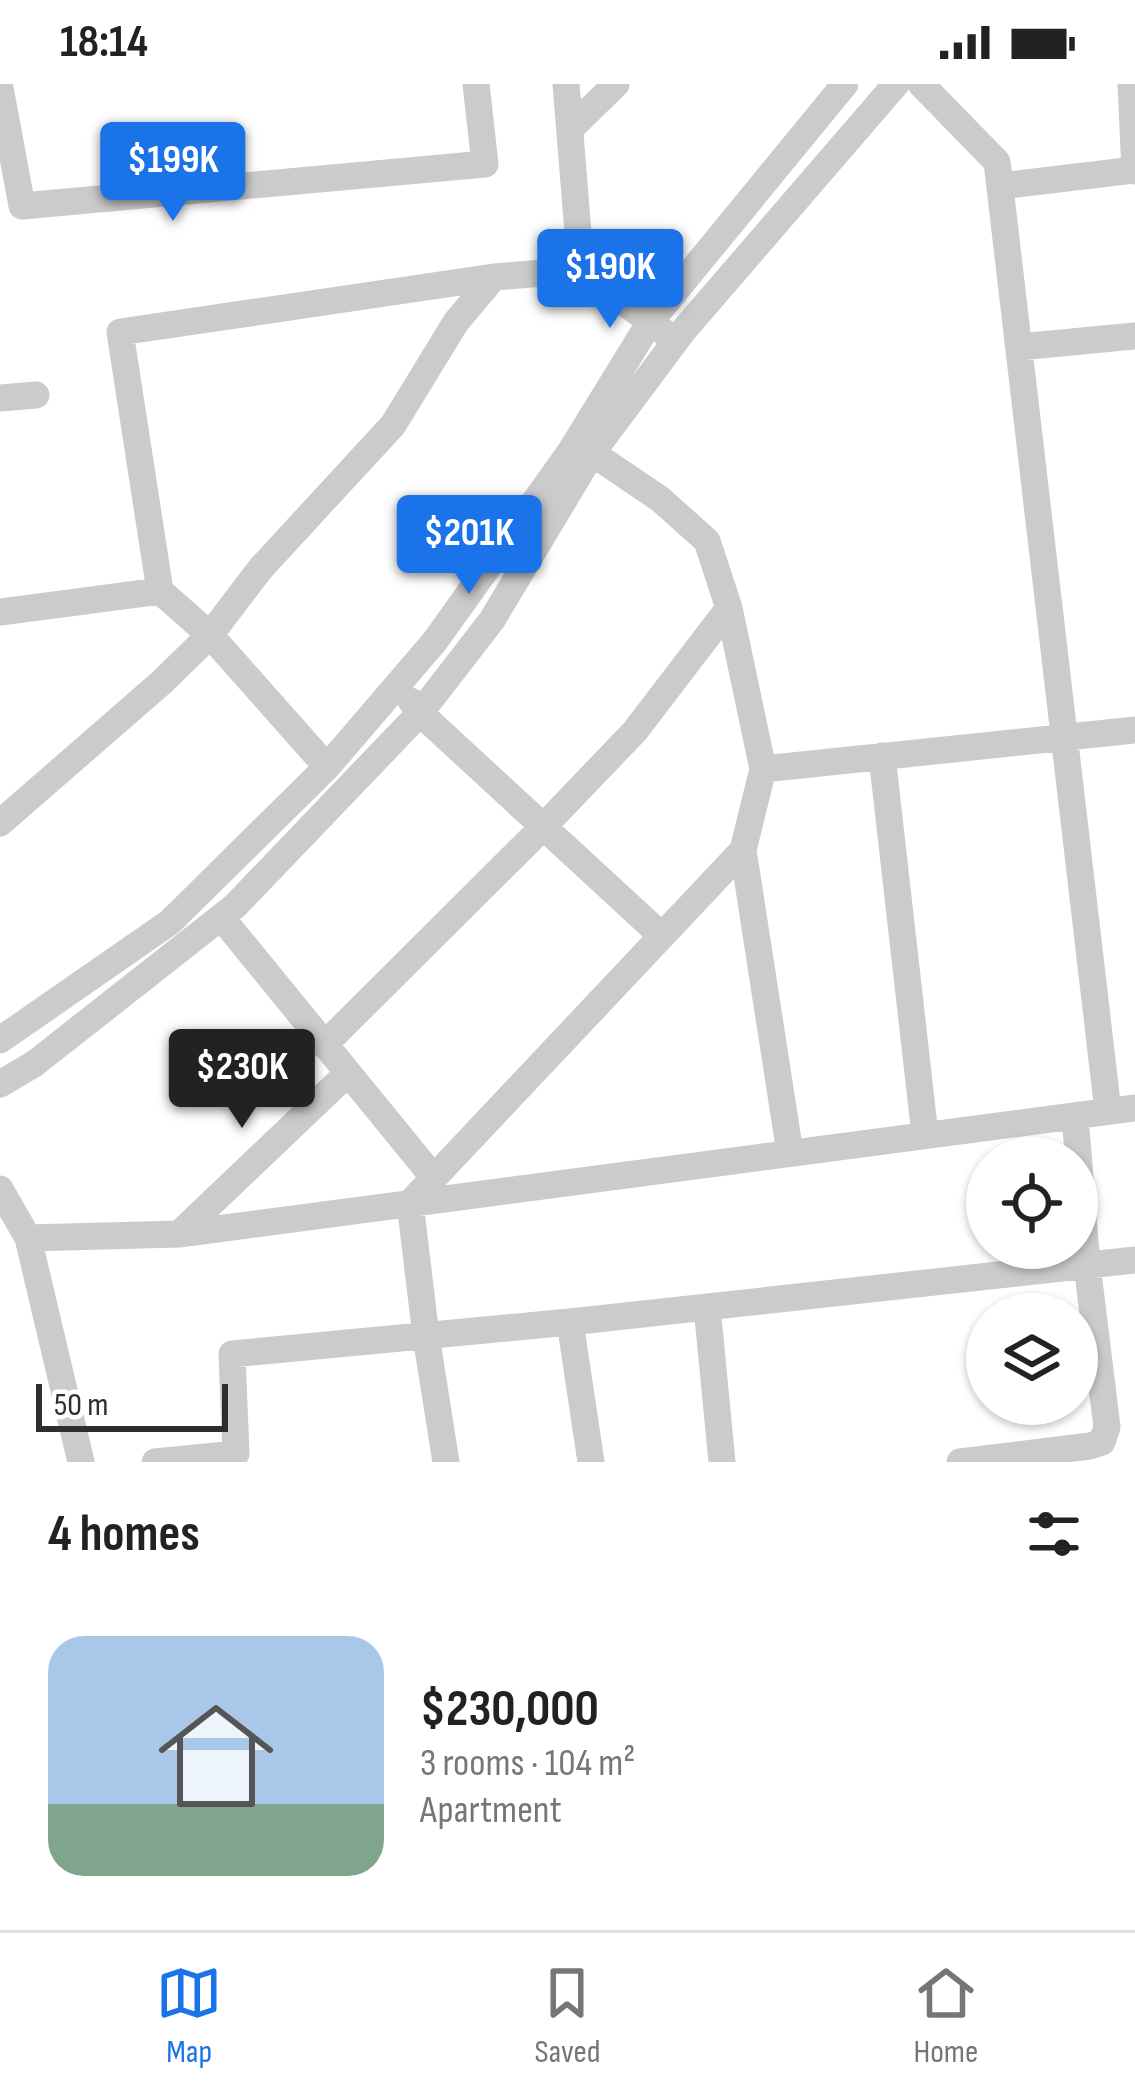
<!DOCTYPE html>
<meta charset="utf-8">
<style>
:root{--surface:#fff;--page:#f6f6f6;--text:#222;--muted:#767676;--line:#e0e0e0;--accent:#1a73e8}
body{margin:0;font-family:"Sofia Sans Condensed",sans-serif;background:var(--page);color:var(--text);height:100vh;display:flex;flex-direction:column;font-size:45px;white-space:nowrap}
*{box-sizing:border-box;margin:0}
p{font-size:39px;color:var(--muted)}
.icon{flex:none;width:66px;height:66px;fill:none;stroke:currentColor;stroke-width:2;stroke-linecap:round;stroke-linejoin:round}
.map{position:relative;height:1378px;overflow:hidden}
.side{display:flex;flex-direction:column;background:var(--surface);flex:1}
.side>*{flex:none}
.buttons{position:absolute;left:966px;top:1053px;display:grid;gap:24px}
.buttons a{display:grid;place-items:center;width:132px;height:132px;border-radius:50%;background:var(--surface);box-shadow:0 3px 9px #0004;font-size:60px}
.scale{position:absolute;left:36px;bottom:30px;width:192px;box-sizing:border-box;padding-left:12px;border:6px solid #2e2e2e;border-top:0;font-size:33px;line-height:42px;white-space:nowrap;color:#2e2e2e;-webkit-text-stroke:9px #fff;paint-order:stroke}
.price{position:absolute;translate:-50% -102px;padding:0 27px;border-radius:12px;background:var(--accent);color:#fff;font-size:39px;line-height:78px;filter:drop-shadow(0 3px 6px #0008)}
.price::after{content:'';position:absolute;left:50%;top:72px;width:36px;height:27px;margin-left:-18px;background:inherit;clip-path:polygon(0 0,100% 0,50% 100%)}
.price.on{background:#222;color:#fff}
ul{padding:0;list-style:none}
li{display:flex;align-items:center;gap:36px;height:300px;padding:0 48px}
li span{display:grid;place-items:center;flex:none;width:336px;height:240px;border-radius:36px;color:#555}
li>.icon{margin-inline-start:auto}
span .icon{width:144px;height:144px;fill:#fffc;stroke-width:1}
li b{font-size:51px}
h2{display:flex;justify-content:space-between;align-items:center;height:144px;padding:0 48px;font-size:51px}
.status{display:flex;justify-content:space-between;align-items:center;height:84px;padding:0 60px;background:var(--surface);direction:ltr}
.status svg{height:33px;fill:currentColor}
.tab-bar{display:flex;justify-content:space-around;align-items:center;height:168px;border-top:3px solid var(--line);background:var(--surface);font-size:33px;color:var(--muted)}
.tab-bar a{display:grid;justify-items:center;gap:6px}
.tab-bar .on{color:var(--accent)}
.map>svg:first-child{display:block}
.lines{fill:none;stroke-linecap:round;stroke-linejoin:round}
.street{stroke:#cbcbcb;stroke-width:27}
</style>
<div class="status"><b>18:14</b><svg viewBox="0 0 49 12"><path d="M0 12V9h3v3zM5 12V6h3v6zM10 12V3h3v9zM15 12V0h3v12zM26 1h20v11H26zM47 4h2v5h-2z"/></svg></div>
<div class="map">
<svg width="1135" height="1378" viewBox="0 0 1135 1378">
<rect width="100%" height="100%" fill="#fff"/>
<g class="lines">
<path class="street" d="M566 0 581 186
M921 0 997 78 1108 1027
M1131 0 1135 87
M0 4 22 122 485 80 476 0
M570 45 616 0
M1000 102 1135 86
M1019 263 1135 252
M0 314 36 311
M592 369 660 415 707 457 729 524 763 685 1135 646
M0 528 160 507
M411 617 420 629 662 852
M882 672 925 1051
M327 683 210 551 160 507 120 248 494 193
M0 739 162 598 210 551 261 484 393 341 456 238 494 193 581 186 665 249
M743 766 790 1069
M221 833 434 1094
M0 956 170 838 327 683 435 557 570 368 650 238 845 0
M324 961 545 741 635 647 729 524
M0 1000 34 980 235 822 420 629 492 536 592 369 683 247 896 0
M0 1105 28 1154 81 1378
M179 1150 348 989
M28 1154 179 1150 1135 1024
M707 1223 722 1378
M570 1238 1135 1176
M155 1378 236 1370 232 1270 570 1238 591 1378
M446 1378 426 1252 410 1119 743 766 763 685
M960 1378 1090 1362 1102 1358 1107 1343 1087 1181 1075 1032"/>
</g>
</svg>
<div class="buttons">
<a><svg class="icon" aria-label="locate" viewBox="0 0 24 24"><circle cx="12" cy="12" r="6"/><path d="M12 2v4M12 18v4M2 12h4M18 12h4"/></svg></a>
<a><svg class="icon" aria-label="layers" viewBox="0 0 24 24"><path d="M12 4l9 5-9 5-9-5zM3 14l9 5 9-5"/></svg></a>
</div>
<div class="scale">50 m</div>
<b class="price" style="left:173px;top:140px">$199K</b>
<b class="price" style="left:610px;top:247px">$190K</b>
<b class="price" style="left:469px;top:513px">$201K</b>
<b class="price on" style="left:242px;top:1047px">$230K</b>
</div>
<section class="side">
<h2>4 homes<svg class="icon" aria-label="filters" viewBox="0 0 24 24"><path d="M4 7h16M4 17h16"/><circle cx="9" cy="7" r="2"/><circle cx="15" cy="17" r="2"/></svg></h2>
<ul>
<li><span style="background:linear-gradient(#a9c7e8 70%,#7fa58c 0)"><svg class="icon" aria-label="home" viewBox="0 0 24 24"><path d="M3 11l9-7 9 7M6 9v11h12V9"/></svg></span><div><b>$230,000</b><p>3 rooms · 104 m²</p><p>Apartment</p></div></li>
</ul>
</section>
<nav class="tab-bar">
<a class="on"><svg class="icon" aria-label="map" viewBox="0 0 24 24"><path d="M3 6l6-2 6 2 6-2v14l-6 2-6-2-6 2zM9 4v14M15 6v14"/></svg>Map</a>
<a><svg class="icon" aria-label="saved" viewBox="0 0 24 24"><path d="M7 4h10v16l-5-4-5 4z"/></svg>Saved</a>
<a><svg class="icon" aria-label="home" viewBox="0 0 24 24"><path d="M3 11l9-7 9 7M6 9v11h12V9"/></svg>Home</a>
</nav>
